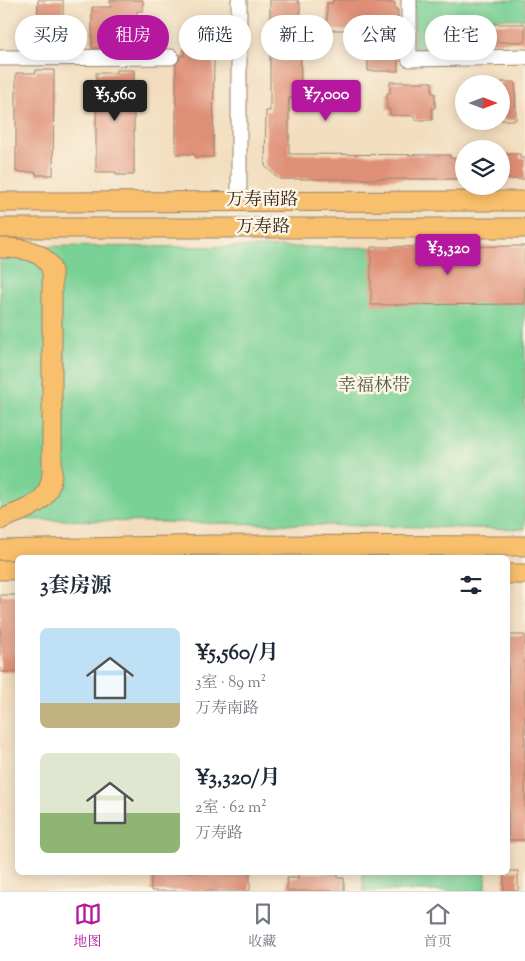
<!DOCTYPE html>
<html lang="zh">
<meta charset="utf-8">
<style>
:root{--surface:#fff;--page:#f6f6f7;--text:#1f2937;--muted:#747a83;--line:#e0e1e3;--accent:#b5179e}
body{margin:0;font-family:"Sorts Mill Goudy","Noto Serif SC",serif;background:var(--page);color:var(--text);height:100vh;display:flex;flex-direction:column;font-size:19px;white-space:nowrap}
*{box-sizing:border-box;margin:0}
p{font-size:16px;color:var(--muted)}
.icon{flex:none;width:28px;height:28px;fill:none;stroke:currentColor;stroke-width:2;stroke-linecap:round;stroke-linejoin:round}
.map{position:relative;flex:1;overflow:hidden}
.drawer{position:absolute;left:15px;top:555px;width:495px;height:320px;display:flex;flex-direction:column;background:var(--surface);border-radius:8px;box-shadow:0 2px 12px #0003}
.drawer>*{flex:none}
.guide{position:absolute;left:15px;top:15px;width:495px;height:45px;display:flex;gap:10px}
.needle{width:32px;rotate:90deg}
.tools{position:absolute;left:455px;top:75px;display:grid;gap:10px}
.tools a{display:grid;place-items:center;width:55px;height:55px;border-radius:50%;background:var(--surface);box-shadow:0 2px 12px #0003;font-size:25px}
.price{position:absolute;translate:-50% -42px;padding:0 11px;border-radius:5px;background:var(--accent);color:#fff;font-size:16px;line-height:32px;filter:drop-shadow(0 1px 2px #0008)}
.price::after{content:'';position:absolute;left:50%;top:30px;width:15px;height:11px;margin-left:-8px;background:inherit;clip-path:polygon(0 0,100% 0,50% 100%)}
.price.selected{background:#222;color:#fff}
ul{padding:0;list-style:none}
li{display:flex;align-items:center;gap:15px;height:125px;padding:0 25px}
li span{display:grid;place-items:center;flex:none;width:140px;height:100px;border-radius:8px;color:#555}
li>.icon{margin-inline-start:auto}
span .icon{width:60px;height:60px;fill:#fffc;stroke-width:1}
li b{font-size:21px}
h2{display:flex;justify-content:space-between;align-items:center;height:60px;padding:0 25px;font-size:21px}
.tag{padding:0 18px;border-radius:22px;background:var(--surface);box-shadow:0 2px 12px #0003;font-size:18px;line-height:45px}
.tag.selected{background:var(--accent);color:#fff}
.dock{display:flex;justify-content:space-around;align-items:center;height:70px;border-top:1px solid var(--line);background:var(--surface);font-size:14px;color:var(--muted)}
.dock a{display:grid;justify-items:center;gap:2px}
.dock .selected{color:var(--accent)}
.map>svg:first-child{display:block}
.green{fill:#7ad196;stroke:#5a7e5a}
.building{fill:#df8f76}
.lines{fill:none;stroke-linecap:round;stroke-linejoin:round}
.minor-casing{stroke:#96846e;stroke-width:17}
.major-casing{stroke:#96846e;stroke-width:21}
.minor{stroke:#fff;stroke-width:15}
.major{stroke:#f8bf6c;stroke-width:19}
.labels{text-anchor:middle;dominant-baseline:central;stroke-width:5;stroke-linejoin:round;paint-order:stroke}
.street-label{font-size:18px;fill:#3b2a1e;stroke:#fcf5e5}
.park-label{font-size:18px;fill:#4e5c42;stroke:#fcf5e5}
</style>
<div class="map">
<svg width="525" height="891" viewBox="0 0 525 891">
<rect width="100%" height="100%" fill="#fcf5e5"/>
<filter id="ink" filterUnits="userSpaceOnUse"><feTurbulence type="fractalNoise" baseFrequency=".02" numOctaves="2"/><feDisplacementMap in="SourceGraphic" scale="10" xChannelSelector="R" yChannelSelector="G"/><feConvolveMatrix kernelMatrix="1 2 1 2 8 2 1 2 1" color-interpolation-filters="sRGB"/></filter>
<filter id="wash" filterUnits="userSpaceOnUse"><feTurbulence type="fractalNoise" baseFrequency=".0096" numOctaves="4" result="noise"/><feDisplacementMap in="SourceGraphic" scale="20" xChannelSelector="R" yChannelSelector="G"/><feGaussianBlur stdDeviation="1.12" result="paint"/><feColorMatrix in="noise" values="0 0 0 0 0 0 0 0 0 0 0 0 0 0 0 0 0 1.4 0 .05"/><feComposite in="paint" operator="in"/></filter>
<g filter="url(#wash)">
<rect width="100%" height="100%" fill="#f2ddbe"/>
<path class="green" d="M414 0H525V19L479 18V50H414Z
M0 246 525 248V529L0 519Z
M363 873H486V891H363Z"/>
<g id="blocks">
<path class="building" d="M38 0H63V48H37Z
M110 0H143V11H137V35H143V48H92V7H111Z
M270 0H298V3H300L301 92H297V98H289V154L450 155V158H464V179H279L265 166 266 111H270Z
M333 0H377V3H395V10H398V71H368L367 30H327V3H333Z
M476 24H525V42H476Z
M184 27H203V53H214L213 157H195V154H176V65L179 61 180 56H184Z
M36 70H54L53 175H36V172H16V73H36Z
M116 70H134V175H116V172H96V73H116Z
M390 82H432V93H435V108H432V120H415V116L390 115V109H387V93H390Z
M501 82H515L516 120H501Z
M501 154H520V158H525V179H501Z
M525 246V304L371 305V247Z
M0 595H18V672H0Z
M508 635H525V840H508Z
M508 871H518V891H504V872Z
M151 872H250V891H151Z
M298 873H338V878H344V891H287V878H298Z"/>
</g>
</g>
<g filter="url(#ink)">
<use href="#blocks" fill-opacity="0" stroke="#96846e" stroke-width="1"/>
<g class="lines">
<g class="minor-casing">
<path id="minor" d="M409 0V59L525 57
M0 58 171 57
M239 201V0"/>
</g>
<g class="major-casing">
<path id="major" d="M0 202 525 201
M0 228H525
M0 248C20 248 45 249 52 271V474C49 506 26 508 0 520
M0 550 211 545 525 546
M0 570H18
M508 574H525"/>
</g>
<use href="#minor" class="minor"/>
<use href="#major" class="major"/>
</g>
</g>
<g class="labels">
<g class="street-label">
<text x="262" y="201">万寿南路</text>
<text x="263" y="228">万寿路</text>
</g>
<g class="park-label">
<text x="374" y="387">幸福林带</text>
</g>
</g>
</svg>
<div class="tools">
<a><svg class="needle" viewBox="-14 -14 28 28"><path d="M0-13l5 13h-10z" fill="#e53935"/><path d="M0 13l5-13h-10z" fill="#747a83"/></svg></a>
<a><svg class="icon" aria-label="layers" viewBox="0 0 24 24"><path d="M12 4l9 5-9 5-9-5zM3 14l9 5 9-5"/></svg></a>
</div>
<b class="price selected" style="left:115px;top:122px">¥5,560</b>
<b class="price" style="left:326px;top:122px">¥7,000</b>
<b class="price" style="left:448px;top:276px">¥3,320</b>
<div class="guide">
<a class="tag">买房</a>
<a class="tag selected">租房</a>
<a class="tag">筛选</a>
<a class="tag">新上</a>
<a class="tag">公寓</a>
<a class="tag">住宅</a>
</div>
<section class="drawer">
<h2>3套房源<svg class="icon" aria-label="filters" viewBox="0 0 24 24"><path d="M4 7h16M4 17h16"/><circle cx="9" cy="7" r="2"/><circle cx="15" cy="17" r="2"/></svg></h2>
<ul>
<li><span style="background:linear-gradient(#bfe0f5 75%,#c2b280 0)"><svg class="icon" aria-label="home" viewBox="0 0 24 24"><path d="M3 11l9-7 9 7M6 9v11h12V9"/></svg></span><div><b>¥5,560/月</b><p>3室 · 89 m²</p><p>万寿南路</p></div></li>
<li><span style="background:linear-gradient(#dfe7d0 60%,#8fb573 0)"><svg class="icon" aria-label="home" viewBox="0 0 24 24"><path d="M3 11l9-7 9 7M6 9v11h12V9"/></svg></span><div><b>¥3,320/月</b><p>2室 · 62 m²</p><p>万寿路</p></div></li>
</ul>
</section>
</div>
<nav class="dock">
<a class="selected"><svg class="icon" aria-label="map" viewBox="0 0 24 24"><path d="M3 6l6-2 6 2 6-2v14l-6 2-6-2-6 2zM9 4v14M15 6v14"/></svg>地图</a>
<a><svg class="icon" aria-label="saved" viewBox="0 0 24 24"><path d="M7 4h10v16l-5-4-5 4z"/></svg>收藏</a>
<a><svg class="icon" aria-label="home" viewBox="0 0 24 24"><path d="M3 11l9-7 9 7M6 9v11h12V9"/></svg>首页</a>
</nav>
